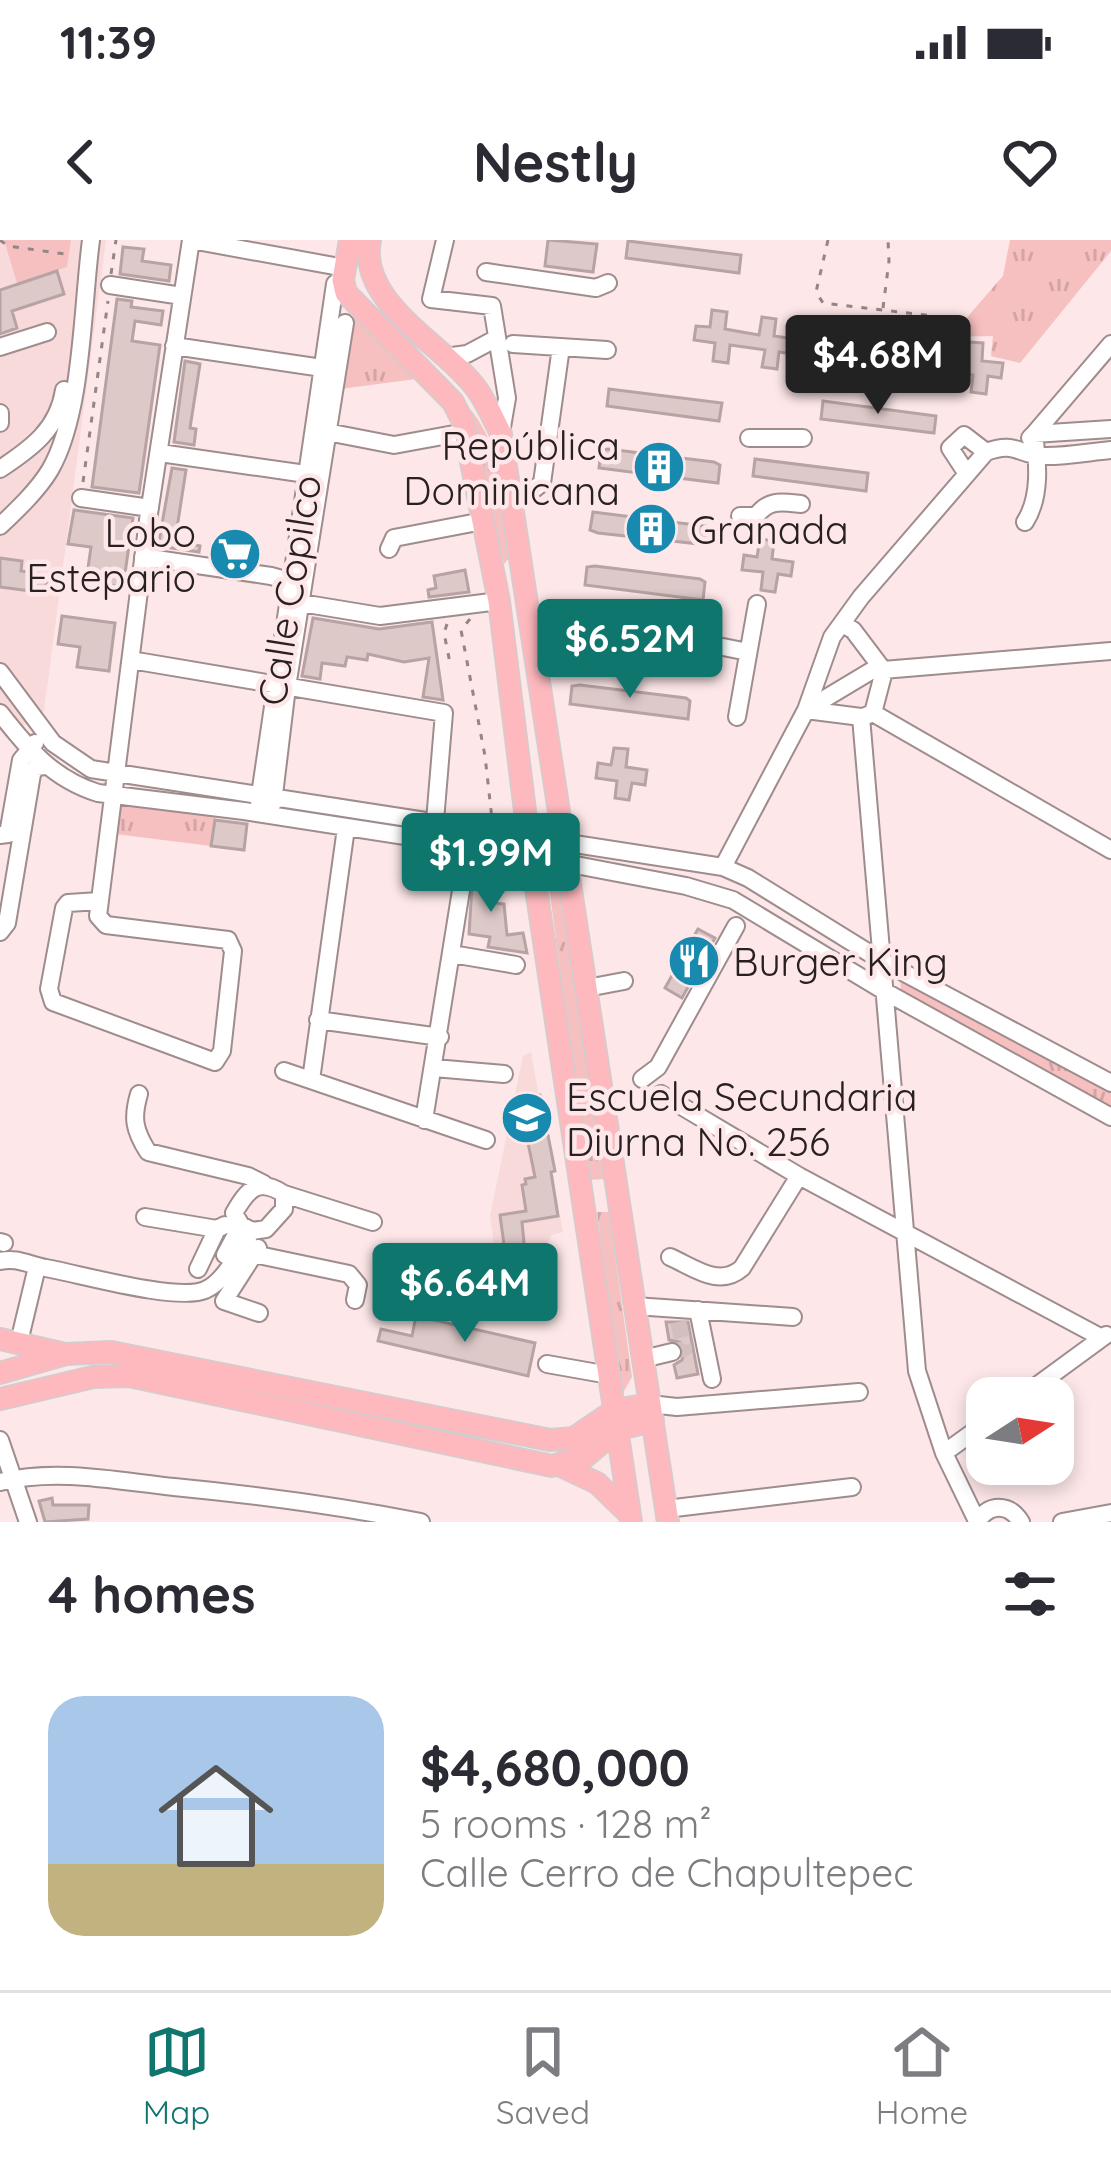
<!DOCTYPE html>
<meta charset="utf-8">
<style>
:root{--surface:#fff;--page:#f7f7f7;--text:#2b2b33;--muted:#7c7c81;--line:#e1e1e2;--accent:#0f766e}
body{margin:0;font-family:Quicksand,sans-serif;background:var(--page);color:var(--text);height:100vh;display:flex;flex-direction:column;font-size:45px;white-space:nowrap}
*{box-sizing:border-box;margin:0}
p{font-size:39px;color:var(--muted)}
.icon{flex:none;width:66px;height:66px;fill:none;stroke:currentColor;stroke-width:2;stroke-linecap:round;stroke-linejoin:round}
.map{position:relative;height:1282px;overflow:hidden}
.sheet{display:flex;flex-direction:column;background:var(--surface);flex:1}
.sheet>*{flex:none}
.needle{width:78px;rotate:78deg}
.buttons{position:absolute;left:966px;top:1137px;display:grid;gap:24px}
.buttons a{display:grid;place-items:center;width:108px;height:108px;border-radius:24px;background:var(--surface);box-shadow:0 6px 18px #0003;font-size:60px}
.price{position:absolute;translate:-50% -102px;padding:0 27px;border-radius:12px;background:var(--accent);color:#fff;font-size:39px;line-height:78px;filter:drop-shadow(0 3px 6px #0008)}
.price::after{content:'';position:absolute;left:50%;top:72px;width:36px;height:27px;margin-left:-18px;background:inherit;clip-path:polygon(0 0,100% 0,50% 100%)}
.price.on{background:#222;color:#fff}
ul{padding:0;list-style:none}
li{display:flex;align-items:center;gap:36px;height:300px;padding:0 48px}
li span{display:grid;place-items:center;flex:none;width:336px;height:240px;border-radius:36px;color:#555}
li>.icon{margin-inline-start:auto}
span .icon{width:144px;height:144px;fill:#fffc;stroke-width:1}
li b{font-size:51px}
h2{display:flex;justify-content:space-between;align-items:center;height:144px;padding:0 48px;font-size:51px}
.status{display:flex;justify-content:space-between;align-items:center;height:84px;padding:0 60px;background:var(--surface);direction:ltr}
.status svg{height:33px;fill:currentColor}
header{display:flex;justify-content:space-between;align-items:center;height:156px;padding:0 48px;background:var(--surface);font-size:54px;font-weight:800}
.tab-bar{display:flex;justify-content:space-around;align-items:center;height:168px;border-top:3px solid var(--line);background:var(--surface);font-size:33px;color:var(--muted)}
.tab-bar a{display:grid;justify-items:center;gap:6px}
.tab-bar .on{color:var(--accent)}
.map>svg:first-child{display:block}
.built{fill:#f9dadb}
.grass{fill:url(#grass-tufts)}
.garden{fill:#f6bfc0}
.building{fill:#dec9c9;stroke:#b7a3a3;stroke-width:3}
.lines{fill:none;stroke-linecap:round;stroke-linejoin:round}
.minor-tunnel{stroke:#d3bfc0;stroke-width:16;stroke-dasharray:16 8;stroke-linecap:butt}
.minor-casing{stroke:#9f8c8c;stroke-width:20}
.major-casing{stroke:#d0cece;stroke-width:24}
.path{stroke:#958586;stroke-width:3;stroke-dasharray:6 9;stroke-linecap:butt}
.minor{stroke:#fff;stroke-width:16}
.major{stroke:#fdb9be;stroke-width:21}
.labels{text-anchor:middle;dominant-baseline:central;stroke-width:9;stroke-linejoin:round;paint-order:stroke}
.poi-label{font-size:39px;fill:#292121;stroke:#fde7e8;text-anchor:start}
.street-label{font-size:39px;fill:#292121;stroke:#fde7e8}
</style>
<div class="status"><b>11:39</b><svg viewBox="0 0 49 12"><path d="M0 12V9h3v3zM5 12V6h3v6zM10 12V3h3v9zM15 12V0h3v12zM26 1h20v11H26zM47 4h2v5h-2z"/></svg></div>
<header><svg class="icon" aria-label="back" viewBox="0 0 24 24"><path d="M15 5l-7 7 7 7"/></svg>Nestly<svg class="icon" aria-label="heart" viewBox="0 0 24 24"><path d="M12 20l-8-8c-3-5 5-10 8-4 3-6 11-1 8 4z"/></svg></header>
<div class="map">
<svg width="1111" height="1282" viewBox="0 0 1111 1282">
<defs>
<pattern id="grass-tufts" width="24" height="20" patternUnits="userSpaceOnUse" patternTransform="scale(3)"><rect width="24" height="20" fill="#f6bfc0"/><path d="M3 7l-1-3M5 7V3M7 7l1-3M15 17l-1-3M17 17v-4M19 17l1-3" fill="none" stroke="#d3a4a5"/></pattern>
</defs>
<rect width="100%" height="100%" fill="#fde7e8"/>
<path class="built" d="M0 0H106L44 471 6 498 0 490Z
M531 812 563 992 552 995 520 1056 475 1062 472 1046 499 1041 490 976 523 816Z"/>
<path class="grass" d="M1010 0H1111V11L1020 123 991 116 993 96 950 97 1003 36Z
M352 71 416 139 340 149Z
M464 163C503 199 502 266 510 317L504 324Z
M119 559 216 571 211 606 115 594Z
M548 639 562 640 605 939 588 940Z
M900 737 1111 853V866L901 750Z
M597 972H609L632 1137 621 1156Z"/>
<path class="garden" d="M4 0H71L67 27 17 43Z"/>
<path class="building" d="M548 0 597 4 593 32 545 26Z
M628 1 741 15 739 33 626 18Z
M123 7 144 9 142 21 171 25 169 41 120 34Z
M57 31 64 54 12 71 17 88 0 94V50Z
M117 59 132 61 131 67 163 71 161 85 135 81 132 101 160 105 139 253 92 247Z
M712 70 727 72 725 89 759 95 762 77 776 79 774 96 809 101 811 83 826 85 823 103 845 106 842 120 829 119 826 136 812 134 814 117 779 112 777 129 762 127 765 110 730 105 728 123 713 121 715 103 694 100 696 86 710 87Z
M969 102 983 103 982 121 1003 123 1001 138 988 136 986 154 971 152 973 135 952 133 953 118 967 119Z
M185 121 200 124 190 188 196 189 194 205 174 202Z
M609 149 722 163 719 181 607 166Z
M823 161 936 176 934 193 821 179Z
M608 209 714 222 720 225 718 243 599 228 601 210Z
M755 219 868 233 866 251 753 236Z
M172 228 186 230 175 301 200 306 199 312 158 306Z
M74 270 133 278 123 347 86 342 91 307 68 304Z
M593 272 712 287 709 305 598 293 590 290Z
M760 299 774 301 772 319 793 322 791 336 778 334 775 352 761 350 763 332 742 330 744 315 757 317Z
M0 318 22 321 21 331 48 335 46 353 0 347Z
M595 326 700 339 705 342 703 360 585 345 587 327Z
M465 330 469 352 429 357 428 350 436 348 434 336Z
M62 376 115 383 109 431 77 427 80 407 58 404Z
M313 378 379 389 432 382 443 460 423 457 429 418 404 422 368 414 367 420 347 417 345 426 322 423 320 439 302 436Z
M578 391 697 405 695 423 583 412 576 409Z
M580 445 686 458 690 461 688 479 570 464 572 446Z
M614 508 628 509 626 527 647 530 645 545 632 543 629 560 615 558 617 541 596 538 598 523 611 525Z
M215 580 247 584 244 610 211 606Z
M473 631 490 633 498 643 495 663 504 664 507 695 523 693 527 713 488 707 490 697 469 694Z
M698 689 715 698 682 758 665 748Z
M540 855 555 931 551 932 558 976 522 982 526 1024 507 1027 500 975 526 971 522 945 526 944 525 939 535 937 519 859Z
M416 1076 535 1103 528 1136 378 1101 381 1089 412 1096Z
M666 1082H688L698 1134 677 1138 674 1125 682 1120 685 1110 680 1102 669 1100Z
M52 1258 53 1265H89L88 1279 45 1282 39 1261Z"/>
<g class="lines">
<path class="minor-tunnel" d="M672 1112 684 1109 678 1080"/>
<g class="minor-casing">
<path id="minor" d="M445 0 431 59 492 66 507 158 501 193
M486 32 596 48 608 43
M110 45 182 56
M513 104 607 110
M174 106 329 129
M0 107 47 92
M445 117 467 114 497 98
M0 173V183
M327 192 394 205 465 192
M749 198H803
M1030 198 1034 194 1111 189
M160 213 313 235
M0 229C32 208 58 189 64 150
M967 234 950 208 964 195 986 212
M81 258 150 268
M513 265 542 243 561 107
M740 276H756C769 259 781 262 801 264
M1025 282C1041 257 1038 223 1034 194L1111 104
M0 286C17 270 38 250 50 230 83 173 82 67 91 0
M389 309 394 298 483 281
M143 317 271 336 289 341 301 363 380 376 499 361
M842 384 853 390 884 431 873 473 863 477
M723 407 748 412
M131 420 444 473 435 581
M0 432 53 503 91 529 723 627 748 638 882 721 1111 843
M806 470 871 431 1111 411
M806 470 861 477
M0 473C28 509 53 539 98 553L244 571 508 612 686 646 733 660 884 751 1111 877
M873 473 1111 610
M737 477 757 364
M861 477 917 1131 944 1213 977 1281
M259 562 335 44 343 40
M273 563 287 447 345 83
M0 595 8 594 21 520 35 503
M723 627 806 470 832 397 861 357 986 212C1015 201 1017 214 1042 216 1064 217 1089 212 1111 210
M99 661 68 663 64 668 49 749 53 762 215 822 222 811 233 711 228 700 106 685 98 676 148 280 191 0 345 28
M0 692 7 683 32 534 36 527 46 526
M452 714 516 725
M587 748 624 741
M318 780 440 797
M434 828 504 834
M284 831 486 900
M642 839 658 827 736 686
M311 840 346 588
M139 854C132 878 134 890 148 912L248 936 264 944
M661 854 799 936 1102 1098
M424 880 463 638
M284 954 373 982
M145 977 217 989
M0 1002 4 1003
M258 1008 224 1061 259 1073
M254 1014 349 1034 358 1045 355 1060
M225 1015 241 985 234 973C248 949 258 937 284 954V969L266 989 252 991 241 985
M670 1017C695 1028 719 1048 742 1028L799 936
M0 1021C17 1017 29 1025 46 1028 80 1034 177 1062 205 1050 225 1042 240 1009 252 991
M198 1029 217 989 225 985
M635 1066 793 1077
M698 1070 712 1139
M19 1102 37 1027
M643 1119 672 1112
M547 1124 609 1135
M1020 1158 1106 1095
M650 1164 677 1167 859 1152
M0 1200 28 1282
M944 1213 987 1182
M0 1242C57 1228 117 1241 174 1247 257 1255 339 1266 421 1282
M666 1269 852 1247
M977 1282C989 1263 1009 1263 1021 1282
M1062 1282 1111 1273"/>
</g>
<g class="major-casing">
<path id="major" d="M350 0 343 40 346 53 453 162 463 182 499 361 528 595 631 1282
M370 0C357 64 446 105 478 151 487 164 494 180 501 194L668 1282
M0 1099 65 1114
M0 1133 66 1114 111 1112 550 1200 574 1198 615 1170 650 1164
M0 1159 93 1137 129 1136 552 1226 586 1216 618 1189 653 1181
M561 1226 597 1243 628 1273"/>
</g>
<path class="path" d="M0 0 8 6 72 15
M828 0 816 52 823 63 958 79
M111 34 116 0
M883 68 889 21 888 0
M83 242 108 61
M470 379 461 390 485 516 492 579
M447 384 444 393 450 423
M558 395 564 431"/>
<use href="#minor" class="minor"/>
<use href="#major" class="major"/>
</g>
<defs>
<g id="building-disc" transform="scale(2.7)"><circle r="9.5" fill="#188aaf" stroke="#fde7e8"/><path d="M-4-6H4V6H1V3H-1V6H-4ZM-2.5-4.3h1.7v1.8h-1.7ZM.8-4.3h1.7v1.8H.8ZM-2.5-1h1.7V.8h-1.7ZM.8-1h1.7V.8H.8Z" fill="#fff"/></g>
<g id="supermarket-disc" transform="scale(2.7)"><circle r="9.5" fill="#188aaf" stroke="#fde7e8"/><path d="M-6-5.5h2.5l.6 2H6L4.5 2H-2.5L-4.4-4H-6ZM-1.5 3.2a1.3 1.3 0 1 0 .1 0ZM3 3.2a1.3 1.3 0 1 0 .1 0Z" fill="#fff"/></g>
<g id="restaurant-disc" transform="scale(2.7)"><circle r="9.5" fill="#188aaf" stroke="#fde7e8"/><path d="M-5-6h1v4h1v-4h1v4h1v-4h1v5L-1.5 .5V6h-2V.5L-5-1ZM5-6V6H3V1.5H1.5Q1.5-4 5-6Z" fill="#fff"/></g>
<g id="school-disc" transform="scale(2.7)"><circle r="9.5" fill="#188aaf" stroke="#fde7e8"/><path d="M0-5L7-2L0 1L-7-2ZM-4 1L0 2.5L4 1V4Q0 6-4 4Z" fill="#fff"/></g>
</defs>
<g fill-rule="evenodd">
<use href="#building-disc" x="659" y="227"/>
<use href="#building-disc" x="651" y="289"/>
<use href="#supermarket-disc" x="235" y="314"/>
<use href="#restaurant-disc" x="694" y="721"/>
<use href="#school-disc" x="527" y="878"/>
</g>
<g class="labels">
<g class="poi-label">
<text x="620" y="205" text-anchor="end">República<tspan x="620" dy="45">Dominicana</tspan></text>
<text x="690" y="289">Granada</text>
<text x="196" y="292" text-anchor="end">Lobo<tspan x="196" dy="45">Estepario</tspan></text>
<text x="733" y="721">Burger King</text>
<text x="566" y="856">Escuela Secundaria<tspan x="566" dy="45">Diurna No. 256</tspan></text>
</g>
<g class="street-label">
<text transform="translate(289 350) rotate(-81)">Calle Copilco</text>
</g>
</g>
</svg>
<div class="buttons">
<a><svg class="needle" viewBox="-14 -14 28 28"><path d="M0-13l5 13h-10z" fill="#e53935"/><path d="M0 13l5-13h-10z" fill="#7c7c81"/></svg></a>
</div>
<b class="price on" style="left:878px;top:177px">$4.68M</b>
<b class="price" style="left:630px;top:461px">$6.52M</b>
<b class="price" style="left:491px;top:675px">$1.99M</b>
<b class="price" style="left:465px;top:1105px">$6.64M</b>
</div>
<section class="sheet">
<h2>4 homes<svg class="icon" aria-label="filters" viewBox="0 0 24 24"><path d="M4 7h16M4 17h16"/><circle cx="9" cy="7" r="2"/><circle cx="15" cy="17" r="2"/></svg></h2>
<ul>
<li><span style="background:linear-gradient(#a9c7e8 70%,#c2b280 0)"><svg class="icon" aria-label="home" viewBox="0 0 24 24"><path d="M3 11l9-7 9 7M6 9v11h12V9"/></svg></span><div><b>$4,680,000</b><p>5 rooms · 128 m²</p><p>Calle Cerro de Chapultepec</p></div></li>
</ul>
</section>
<nav class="tab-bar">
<a class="on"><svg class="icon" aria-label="map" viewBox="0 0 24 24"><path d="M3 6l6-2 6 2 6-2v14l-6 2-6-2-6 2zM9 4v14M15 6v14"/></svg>Map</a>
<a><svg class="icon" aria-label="saved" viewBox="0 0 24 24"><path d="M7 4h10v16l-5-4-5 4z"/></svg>Saved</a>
<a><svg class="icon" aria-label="home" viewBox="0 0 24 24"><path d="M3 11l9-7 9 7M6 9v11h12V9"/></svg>Home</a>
</nav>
